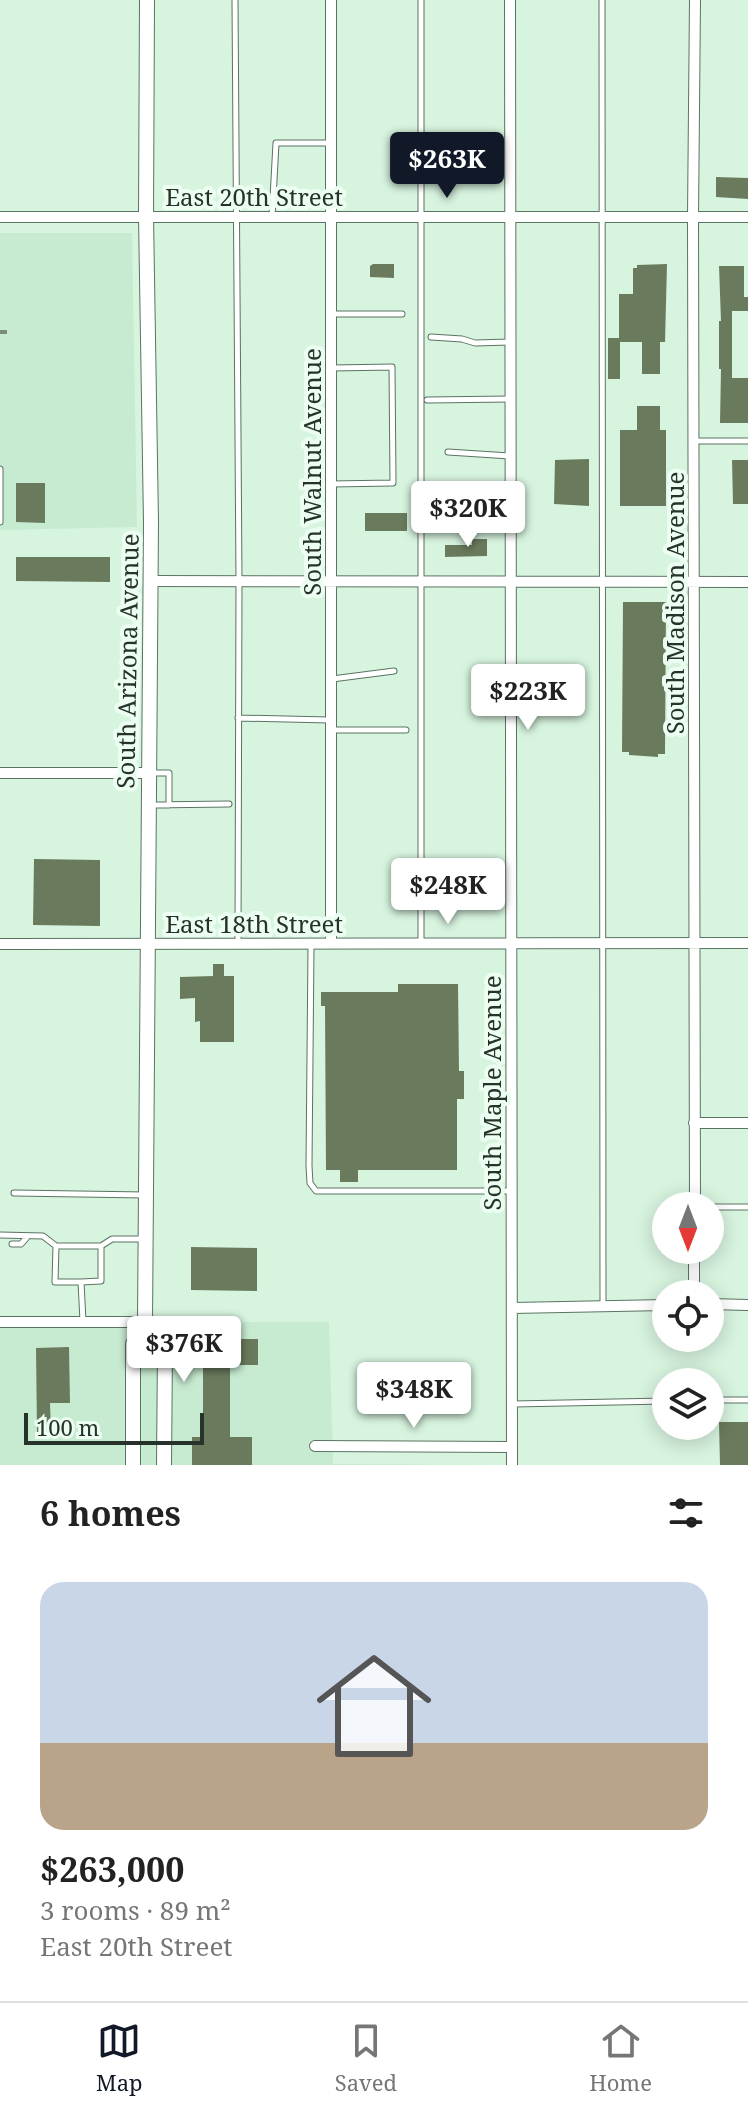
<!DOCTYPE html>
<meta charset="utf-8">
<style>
:root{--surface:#fff;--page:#f2f2f2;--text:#222;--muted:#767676;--line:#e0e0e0;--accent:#111827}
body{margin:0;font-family:"Noto Serif",serif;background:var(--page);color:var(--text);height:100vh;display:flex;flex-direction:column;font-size:30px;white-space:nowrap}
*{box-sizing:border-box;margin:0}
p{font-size:26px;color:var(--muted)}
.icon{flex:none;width:44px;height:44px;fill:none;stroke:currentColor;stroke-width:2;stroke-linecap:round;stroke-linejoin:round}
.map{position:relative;height:1465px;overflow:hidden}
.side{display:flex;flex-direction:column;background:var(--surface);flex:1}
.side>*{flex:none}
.needle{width:52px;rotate:180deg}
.buttons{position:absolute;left:652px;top:1192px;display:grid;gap:16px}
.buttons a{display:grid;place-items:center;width:72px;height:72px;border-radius:50%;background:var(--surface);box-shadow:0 4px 20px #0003;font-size:40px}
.scale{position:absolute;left:24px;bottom:20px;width:180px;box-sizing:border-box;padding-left:8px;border:4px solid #27322a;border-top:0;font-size:22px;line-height:28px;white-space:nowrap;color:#27322a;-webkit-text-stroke:6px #ecfef1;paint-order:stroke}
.price{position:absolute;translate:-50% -68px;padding:0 18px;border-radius:8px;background:#fff;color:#222;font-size:26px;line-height:52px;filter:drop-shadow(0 2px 4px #0008)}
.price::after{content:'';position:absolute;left:50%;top:48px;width:24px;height:18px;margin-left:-12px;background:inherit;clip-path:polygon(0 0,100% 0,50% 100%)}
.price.current{background:var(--accent);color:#fff}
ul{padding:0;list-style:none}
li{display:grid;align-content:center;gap:16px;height:424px;padding:0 40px}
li+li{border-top:2px solid var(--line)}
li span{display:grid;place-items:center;height:248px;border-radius:24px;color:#555}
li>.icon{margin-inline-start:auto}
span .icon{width:144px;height:144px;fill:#fffc;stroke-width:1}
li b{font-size:34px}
h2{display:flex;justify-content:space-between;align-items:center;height:96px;padding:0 40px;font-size:34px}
.tabs{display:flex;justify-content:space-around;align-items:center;height:112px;border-top:2px solid var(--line);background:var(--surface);font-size:22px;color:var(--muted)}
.tabs a{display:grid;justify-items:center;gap:4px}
.tabs .current{color:var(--accent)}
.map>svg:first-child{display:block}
.built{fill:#c7ebd1}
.building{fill:#6a7b5d}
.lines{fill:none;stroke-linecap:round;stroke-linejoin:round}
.lane-casing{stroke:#5a7462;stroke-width:7}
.street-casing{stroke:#5a7462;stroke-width:12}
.secondary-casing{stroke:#5a7462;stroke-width:16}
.lane{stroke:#fff;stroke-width:5}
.street{stroke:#fff;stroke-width:10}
.secondary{stroke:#fff;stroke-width:14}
.rail{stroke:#798c7e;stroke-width:4;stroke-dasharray:16 8;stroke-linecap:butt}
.labels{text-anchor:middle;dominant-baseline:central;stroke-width:8;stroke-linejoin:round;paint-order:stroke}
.street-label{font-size:24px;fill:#27322a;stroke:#ecfef1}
</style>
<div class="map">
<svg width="748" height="1465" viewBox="0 0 748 1465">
<rect width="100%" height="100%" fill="#d7f4df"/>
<path class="built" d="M0 233H132L137 527 0 530Z
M0 1322H329L333 1464 497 1465H0Z"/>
<path class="building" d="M716 177 748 178V199L716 197Z
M373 264H394V278L370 277V266Z
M667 264 665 342H660V374H642V342H620V379H608V338H619V294H633V268H637V265Z
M719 266H744V297H748V311H732V378H748V423H720L721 369H719V321H721Z
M637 406H660V430H666V506H620V430H637Z
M589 459V506L554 504 555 460Z
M732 460H748V504H733Z
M16 483H45V523L16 522Z
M365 513H407V531H365Z
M472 539H487V556L445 557V545H472Z
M16 557H110V582L16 581Z
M623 602H666L665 754H658V757L629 755V752H622Z
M34 859 100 860V926L33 925Z
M213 964H224V976H234V1042H200V1021L195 1022V998L180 999V977L213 976Z
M398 984H458L459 1071H464V1099H457V1170H358V1182H340V1170H326L325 1006H321V992H398Z
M191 1247 257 1248V1291L191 1290Z
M193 1339H258V1365H230V1437H252V1465H192V1437H203V1365H193Z
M69 1347 70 1403H50L51 1432H37L36 1348Z
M719 1422H748V1465H720Z"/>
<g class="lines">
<g class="lane-casing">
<path id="lane" d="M235 0 239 581 238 943
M602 0 603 1306
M272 217 276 143H330
M332 314H402
M431 337 462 339 475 343 510 342
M427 400 510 399
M694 441H748
M448 452 510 456
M0 469V522
M331 484 393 483 392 367 332 368
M332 679 394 671
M238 718 329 720
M332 730H406
M151 773H169V805
M149 805 229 804
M421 943V0
M311 946 309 1166 310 1183 316 1191H511
M14 1193 145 1195
M710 1207H748
M0 1235 43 1236 56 1246
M12 1244H21L28 1236
M81 1282 101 1281V1246
M83 1321 81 1282H55L56 1246H101L112 1239H143
M710 1400H748
M513 1404 666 1401"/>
</g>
<g class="street-casing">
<path id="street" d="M331 0V943
M510 0 512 1465
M695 0 693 217 695 1206
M0 217H748
M150 581 748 582
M0 773H148
M0 944 748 943
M694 1123H748
M694 1294V1250
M710 1304 748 1305
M512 1308 666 1305
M0 1322H145
M315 1446 512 1447"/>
</g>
<g class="secondary-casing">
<path id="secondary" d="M145 1322 165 1349 164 1465
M133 1465V1344L145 1322 151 522 146 216 147 0"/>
</g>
<use href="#lane" class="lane"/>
<use href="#street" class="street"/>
<use href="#secondary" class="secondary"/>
<path class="rail" d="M0 332H7"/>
</g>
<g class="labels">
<g class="street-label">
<text x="254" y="196">East 20th Street</text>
<text transform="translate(311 472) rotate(-90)">South Walnut Avenue</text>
<text transform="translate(674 603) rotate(-90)">South Madison Avenue</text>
<text transform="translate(127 661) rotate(-89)">South Arizona Avenue</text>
<text x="254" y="923">East 18th Street</text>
<text transform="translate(491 1093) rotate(-90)">South Maple Avenue</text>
</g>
</g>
</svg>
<div class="buttons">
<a><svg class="needle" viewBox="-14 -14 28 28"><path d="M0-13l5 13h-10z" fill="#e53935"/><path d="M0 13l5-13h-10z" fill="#767676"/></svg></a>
<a><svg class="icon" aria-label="locate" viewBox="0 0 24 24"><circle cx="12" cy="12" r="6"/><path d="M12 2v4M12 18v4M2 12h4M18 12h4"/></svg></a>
<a><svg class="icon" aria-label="layers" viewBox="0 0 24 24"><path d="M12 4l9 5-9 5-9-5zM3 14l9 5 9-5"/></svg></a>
</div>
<div class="scale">100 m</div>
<b class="price current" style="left:447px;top:200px">$263K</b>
<b class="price" style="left:468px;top:549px">$320K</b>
<b class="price" style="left:528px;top:732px">$223K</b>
<b class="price" style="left:448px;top:926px">$248K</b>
<b class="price" style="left:184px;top:1384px">$376K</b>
<b class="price" style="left:414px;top:1430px">$348K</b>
</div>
<section class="side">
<h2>6 homes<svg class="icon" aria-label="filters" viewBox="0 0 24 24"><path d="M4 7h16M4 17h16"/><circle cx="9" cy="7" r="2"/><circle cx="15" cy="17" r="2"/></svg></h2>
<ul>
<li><span style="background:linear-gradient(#c9d6e8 65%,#b9a48a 0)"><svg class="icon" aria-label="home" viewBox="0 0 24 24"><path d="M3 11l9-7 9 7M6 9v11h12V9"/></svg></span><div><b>$263,000</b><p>3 rooms · 89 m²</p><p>East 20th Street</p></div></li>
</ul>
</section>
<nav class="tabs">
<a class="current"><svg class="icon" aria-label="map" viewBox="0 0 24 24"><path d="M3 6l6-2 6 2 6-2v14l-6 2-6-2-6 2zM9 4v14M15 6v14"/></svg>Map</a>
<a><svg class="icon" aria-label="saved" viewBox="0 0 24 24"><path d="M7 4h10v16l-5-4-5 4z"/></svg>Saved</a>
<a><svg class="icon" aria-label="home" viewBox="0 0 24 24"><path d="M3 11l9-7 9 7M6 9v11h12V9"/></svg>Home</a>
</nav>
